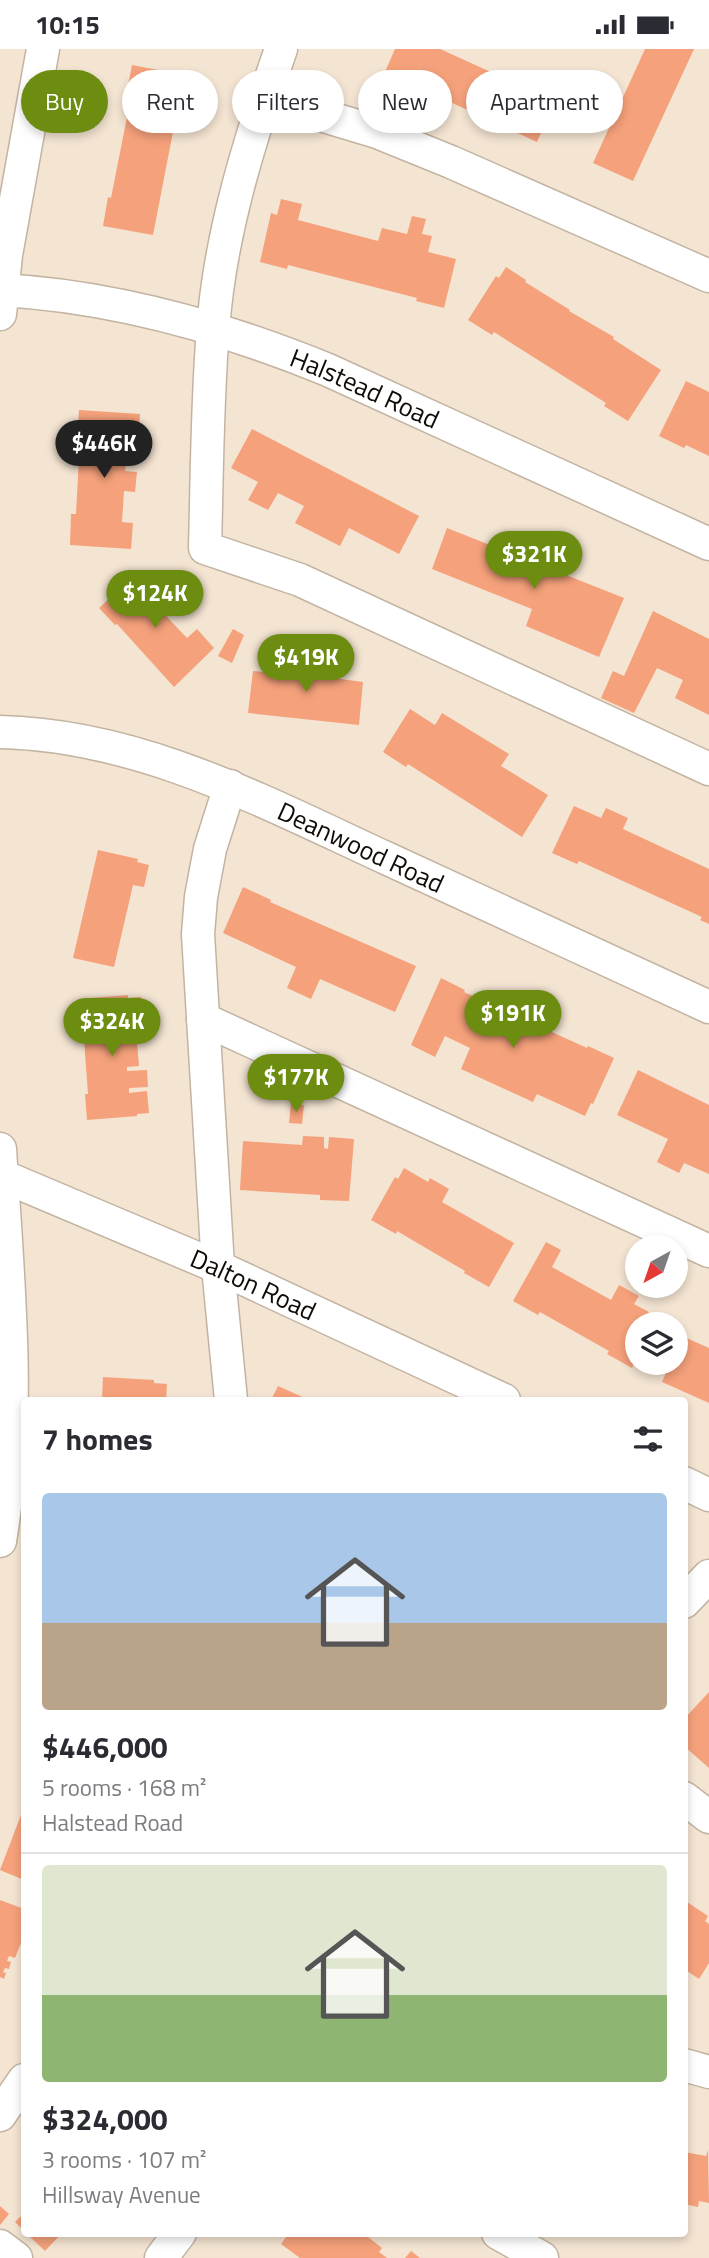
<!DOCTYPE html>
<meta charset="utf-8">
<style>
:root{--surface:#fff;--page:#f2f2f3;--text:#2b2b33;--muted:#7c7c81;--line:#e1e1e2;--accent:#6c8d10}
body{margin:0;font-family:"Titillium Web",sans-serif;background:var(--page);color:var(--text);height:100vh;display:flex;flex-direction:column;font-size:26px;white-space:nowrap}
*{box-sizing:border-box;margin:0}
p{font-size:23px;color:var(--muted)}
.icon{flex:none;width:38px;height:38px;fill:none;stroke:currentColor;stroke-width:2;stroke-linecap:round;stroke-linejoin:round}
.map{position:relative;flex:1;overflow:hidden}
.details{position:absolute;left:21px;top:1348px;width:667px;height:840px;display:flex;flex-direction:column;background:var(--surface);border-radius:7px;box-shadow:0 4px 10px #0003}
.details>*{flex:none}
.hud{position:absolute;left:21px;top:21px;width:668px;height:63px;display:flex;gap:14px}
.needle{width:46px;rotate:220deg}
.buttons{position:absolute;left:625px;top:1186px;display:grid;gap:14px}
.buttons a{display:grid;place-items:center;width:63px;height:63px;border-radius:50%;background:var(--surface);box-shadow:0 4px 10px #0003;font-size:35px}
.price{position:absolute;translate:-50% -60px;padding:0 16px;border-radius:24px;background:var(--accent);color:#fff;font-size:23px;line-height:46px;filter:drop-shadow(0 2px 4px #0008)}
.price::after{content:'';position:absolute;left:50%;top:42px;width:21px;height:16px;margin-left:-10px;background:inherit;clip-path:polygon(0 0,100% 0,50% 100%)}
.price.on{background:#222;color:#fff}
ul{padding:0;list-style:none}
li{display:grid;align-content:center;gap:14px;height:371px;padding:0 21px}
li+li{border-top:2px solid var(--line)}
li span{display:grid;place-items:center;height:217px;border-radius:7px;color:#555}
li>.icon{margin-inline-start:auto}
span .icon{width:126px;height:126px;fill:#fffc;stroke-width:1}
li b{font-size:30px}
h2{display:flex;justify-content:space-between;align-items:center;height:84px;padding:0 21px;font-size:30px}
.pill{padding:0 24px;border-radius:32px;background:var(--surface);box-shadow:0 4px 10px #0003;font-size:24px;line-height:63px}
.pill.on{background:var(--accent);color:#fff}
.status{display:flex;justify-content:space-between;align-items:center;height:49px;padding:0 35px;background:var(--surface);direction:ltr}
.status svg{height:19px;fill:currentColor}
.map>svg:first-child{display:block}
.building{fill:#f5a17b}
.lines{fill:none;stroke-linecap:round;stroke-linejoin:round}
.minor-casing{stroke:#c3b4a2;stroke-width:35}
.minor{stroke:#fff;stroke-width:32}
.labels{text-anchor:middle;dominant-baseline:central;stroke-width:7;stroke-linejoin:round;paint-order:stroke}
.street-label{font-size:26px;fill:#100b06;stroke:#fff}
</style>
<div class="status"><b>10:15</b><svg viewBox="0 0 49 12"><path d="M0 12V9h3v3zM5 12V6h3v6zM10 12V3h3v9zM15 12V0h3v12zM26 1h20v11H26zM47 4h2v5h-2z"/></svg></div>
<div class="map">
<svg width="709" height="2209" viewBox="0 0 709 2209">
<rect width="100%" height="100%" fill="#f4e4d2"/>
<path class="building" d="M395 0H440L555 52 537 93 385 23Z
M645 0H694L633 132 593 114Z
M132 16 184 26 153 186 103 177 108 148 111 149 131 48 126 47Z
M281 150 302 155 298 171 378 192 382 179 407 185 412 167 426 170 422 185 432 187 428 203 456 210 444 259 416 252 417 249 288 216 287 220 260 213 271 164 277 166Z
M506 218 526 231 525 233 570 261 569 262 614 288 613 290 661 321 628 372 604 357 606 354 494 283 492 286 468 271 496 227 499 229Z
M686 332 709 343V407L686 396 684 399 659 387Z
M79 361 140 365 138 392H127L125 422 137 423 135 443 124 442 122 473 133 474 131 500 70 496 71 465H76L80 390H77Z
M252 380 419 467 399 505 349 479 340 497 295 474 304 457 278 444 268 461 248 451 258 433 231 419Z
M447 479 624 549 599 608 526 577 532 560 432 520Z
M141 521 159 540 149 549 187 589 197 580 214 599 174 638 117 575 115 576 99 559Z
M653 562 709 590V666L675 649 683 631 657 619 634 664 601 649 613 622 624 627Z
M233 580 244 586 232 614 218 607Z
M285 605 309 608 308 616 334 619 333 629 363 633 359 676 248 664 253 622 283 625Z
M410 660 435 676 442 664 509 705 501 717 548 746 522 788 408 715 406 718 383 703Z
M574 757 601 769 606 759 628 769 623 780 709 820V875L700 871 702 868 579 812 577 815 552 804Z
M98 801 138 810 137 813 149 816 144 838 133 836 114 918 73 909Z
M243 838 271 851 270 853 416 917 395 963 320 930 311 950 287 939 296 918 223 884Z
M441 929 465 941 464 943 587 999 588 997 614 1009 593 1055 591 1054 585 1067 537 1045 533 1053 461 1020 470 999 445 987 435 1008 411 996Z
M128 946V949L141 948 142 971 123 973 125 995 137 994 139 1017 127 1018V1022L147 1021 148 1038 129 1039V1044L147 1042 149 1064 137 1065V1067L87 1071 85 1045H88L83 977H80L78 950Z
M638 1021 709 1056V1125L684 1114 679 1124 657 1113 668 1090 617 1066Z
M291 1055 304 1056 302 1075 289 1074Z
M303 1087 324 1088V1099L328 1100 329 1088 354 1090 349 1152 320 1151V1146L240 1141 243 1092 302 1096Z
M404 1119 428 1133 430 1129 449 1140 442 1153 514 1194 489 1238 464 1224 465 1222 397 1182 396 1185 371 1171 395 1128 398 1130Z
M546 1193 561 1201 552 1218 611 1251 619 1236 639 1247 634 1255 649 1263 645 1270 655 1276H637V1310L632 1319 607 1305 609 1302 540 1263 538 1266 513 1252Z
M682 1287 709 1299V1354L662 1333 670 1314H676V1302Z
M103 1328 154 1331V1334L167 1335 166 1351H102Z
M278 1337 309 1351H271Z
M709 1643V1719L684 1697V1670Z
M24 1758V1831L0 1821Z
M0 1851 24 1860V1886L15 1909 9 1907 7 1912 11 1913 9 1920 5 1919 3 1923 6 1924 4 1930 0 1928Z
M684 1851 708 1867 705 1872 709 1875V1914L699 1930 684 1920Z
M708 2101 709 2154 699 2152 698 2158 684 2155V2103L706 2107Z
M0 2157 9 2165 0 2176Z
M24 2164V2182L15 2173Z
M26 2184H62L45 2202Z
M289 2184H354L356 2186 363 2184 382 2199 379 2203 387 2209H300L281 2195Z
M411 2202 420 2209H405Z"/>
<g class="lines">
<g class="minor-casing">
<g id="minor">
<path d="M281 0C250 90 220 184 213 280 207 353 207 426 205 499L300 531 709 720"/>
<path d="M264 49 377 83 451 113 709 227"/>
<path id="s1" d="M0 241C113 247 223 278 328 321L709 495"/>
<path d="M0 265 6 206 43 0"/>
<path id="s2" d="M0 683C139 686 262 752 386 809 493 859 601 908 709 958"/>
<path d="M230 737 210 800 201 848 198 885 218 1218 231 1351"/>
<path d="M203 970 709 1202"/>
<path d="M0 1100C8 1230 22 1363 0 1492"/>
<path id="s3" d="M0 1126 218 1218 504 1351"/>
<path d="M684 1434 709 1446"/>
<path d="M684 1553 709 1527"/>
<path d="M684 1749 709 1768"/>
<path d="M684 2016 709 2023"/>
<path d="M0 2066 24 2031"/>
<path d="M498 2184 542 2209"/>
<path d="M0 2197 16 2209"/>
<path d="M161 2209 180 2184"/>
</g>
</g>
<use href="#minor" class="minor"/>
</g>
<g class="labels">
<g class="street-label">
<text stroke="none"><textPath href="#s1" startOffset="380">Halstead Road</textPath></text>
<text stroke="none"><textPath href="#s2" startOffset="382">Deanwood Road</textPath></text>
<text stroke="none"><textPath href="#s3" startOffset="276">Dalton Road</textPath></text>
</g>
</g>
</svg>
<div class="buttons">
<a><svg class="needle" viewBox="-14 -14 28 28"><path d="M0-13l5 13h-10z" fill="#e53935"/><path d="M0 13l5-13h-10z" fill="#7c7c81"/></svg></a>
<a><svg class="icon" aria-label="layers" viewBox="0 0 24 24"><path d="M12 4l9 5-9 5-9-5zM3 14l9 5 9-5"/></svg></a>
</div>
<b class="price on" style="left:104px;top:431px">$446K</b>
<b class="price" style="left:534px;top:542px">$321K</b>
<b class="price" style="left:155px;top:581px">$124K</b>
<b class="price" style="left:306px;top:645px">$419K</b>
<b class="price" style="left:513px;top:1001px">$191K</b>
<b class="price" style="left:112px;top:1009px">$324K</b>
<b class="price" style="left:296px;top:1065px">$177K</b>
<div class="hud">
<a class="pill on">Buy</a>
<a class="pill">Rent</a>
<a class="pill">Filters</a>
<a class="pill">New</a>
<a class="pill">Apartment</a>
</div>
<section class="details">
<h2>7 homes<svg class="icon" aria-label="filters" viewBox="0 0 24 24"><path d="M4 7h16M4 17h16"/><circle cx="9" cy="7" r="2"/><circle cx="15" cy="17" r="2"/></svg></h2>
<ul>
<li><span style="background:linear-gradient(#a9c7e8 60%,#b9a48a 0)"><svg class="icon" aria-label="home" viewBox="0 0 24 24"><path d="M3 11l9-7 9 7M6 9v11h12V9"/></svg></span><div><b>$446,000</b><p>5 rooms · 168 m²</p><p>Halstead Road</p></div></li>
<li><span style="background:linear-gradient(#dfe7d0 60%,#8fb573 0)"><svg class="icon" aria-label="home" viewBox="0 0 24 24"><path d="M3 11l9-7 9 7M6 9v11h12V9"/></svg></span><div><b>$324,000</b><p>3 rooms · 107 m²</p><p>Hillsway Avenue</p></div></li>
</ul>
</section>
</div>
